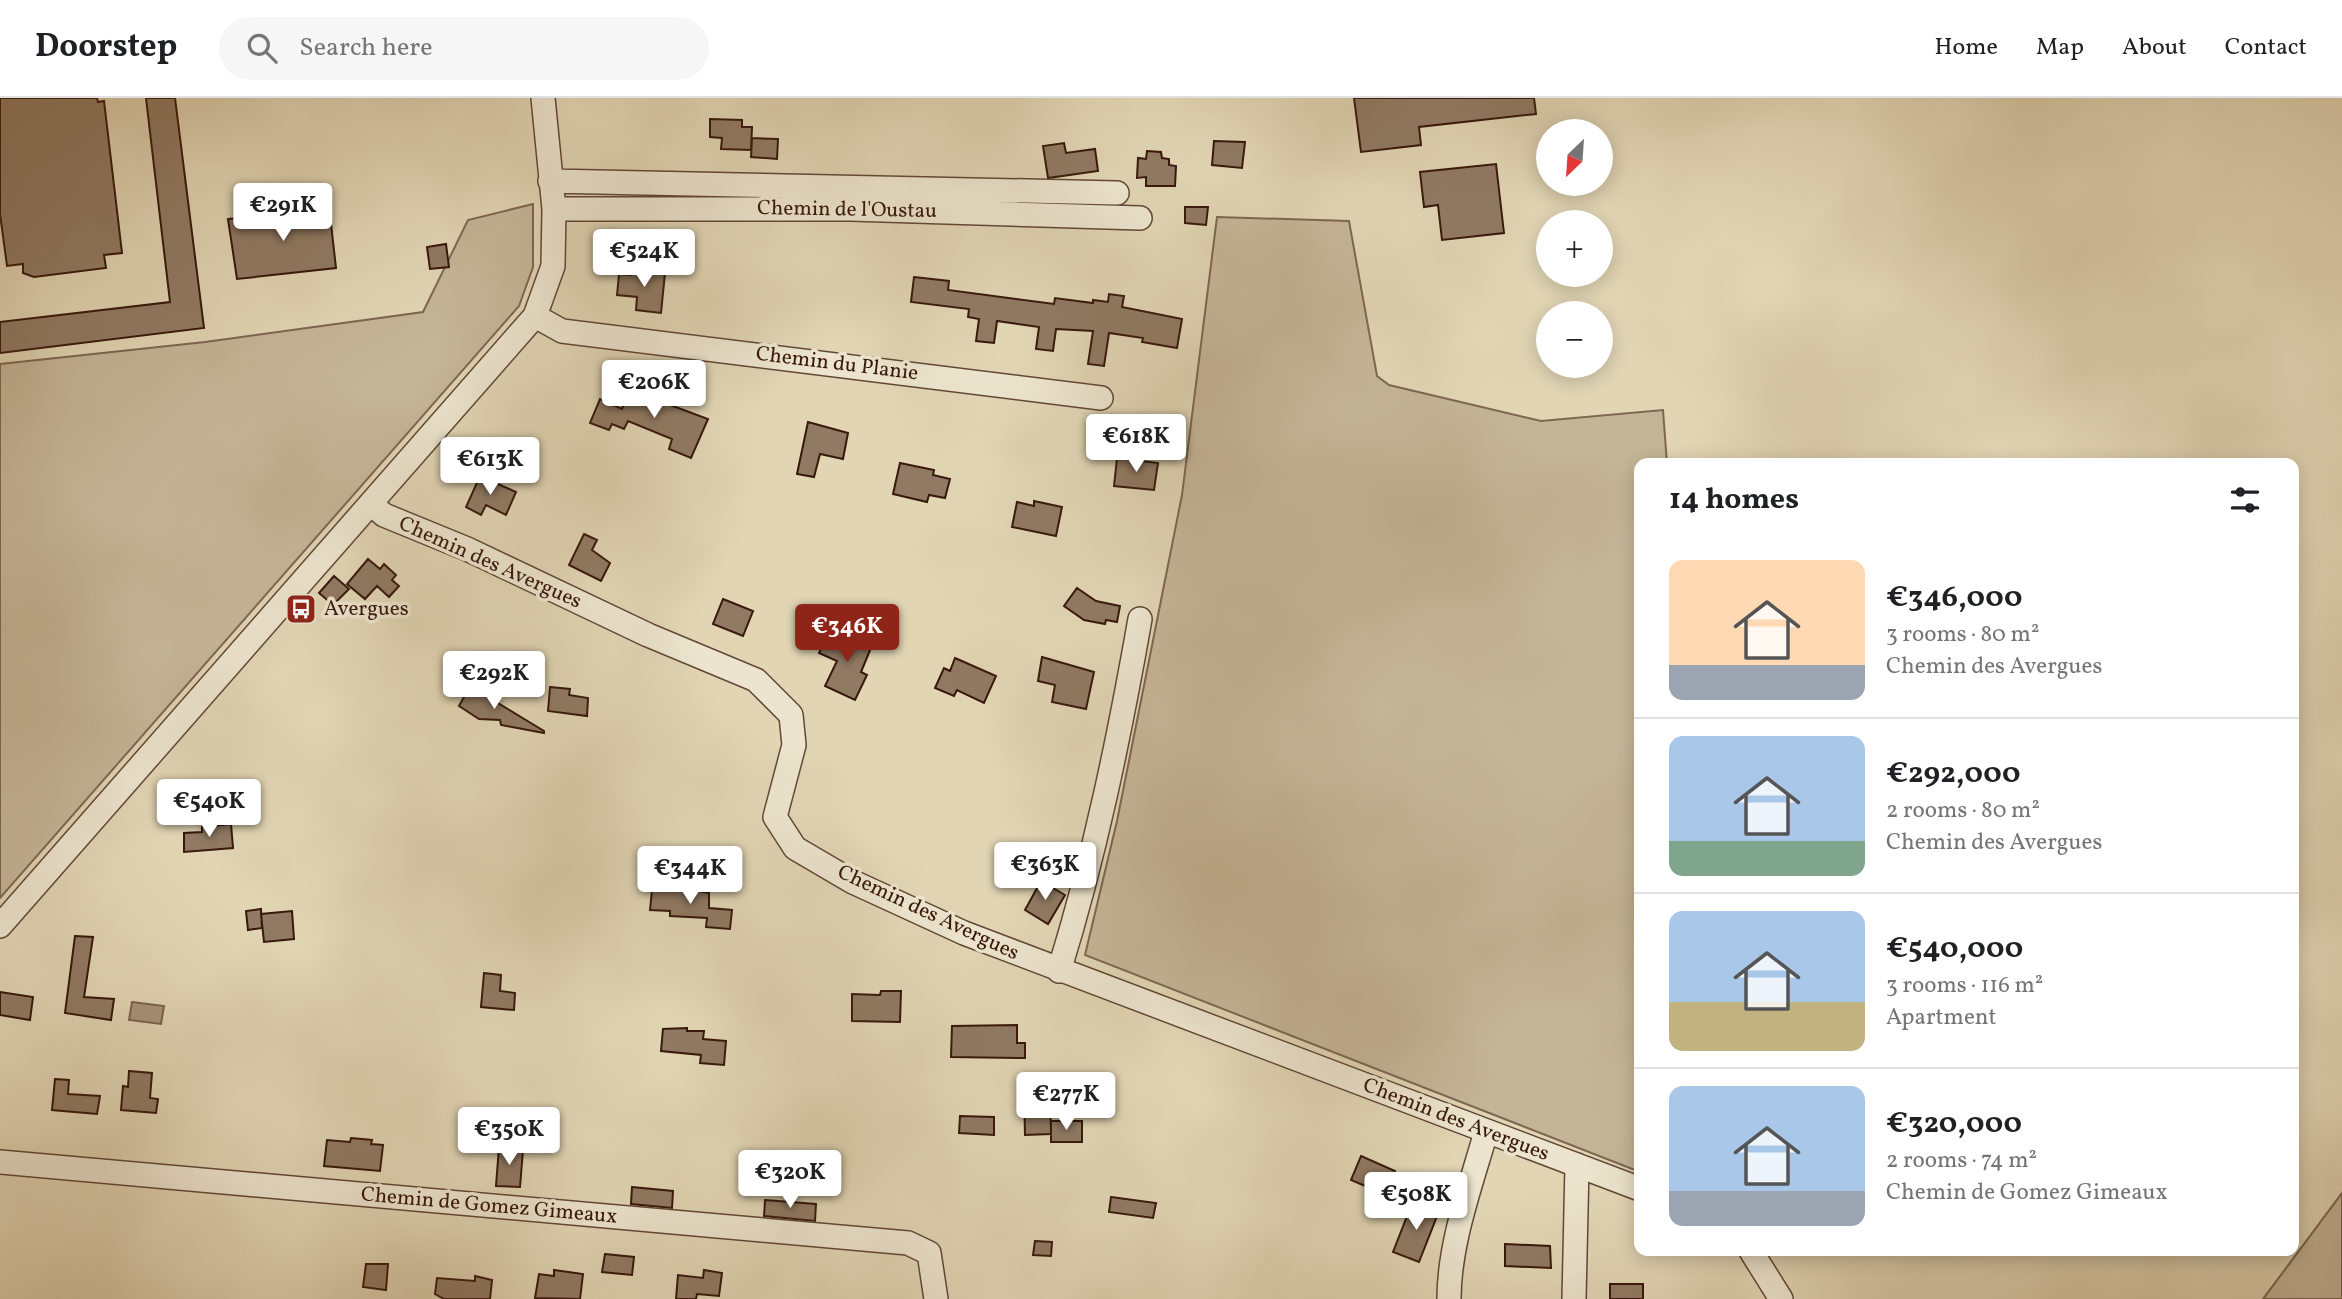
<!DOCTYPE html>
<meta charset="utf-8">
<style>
:root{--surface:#fff;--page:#f6f6f6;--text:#202124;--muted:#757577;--line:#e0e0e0;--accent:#8f2418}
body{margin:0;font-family:Vollkorn,serif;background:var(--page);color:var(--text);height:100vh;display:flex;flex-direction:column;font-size:26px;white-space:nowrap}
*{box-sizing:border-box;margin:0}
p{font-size:23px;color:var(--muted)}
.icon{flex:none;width:38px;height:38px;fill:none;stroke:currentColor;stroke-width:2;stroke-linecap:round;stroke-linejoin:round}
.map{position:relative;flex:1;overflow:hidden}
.side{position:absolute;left:1634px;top:360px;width:665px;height:798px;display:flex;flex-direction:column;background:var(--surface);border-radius:14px;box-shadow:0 4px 18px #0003}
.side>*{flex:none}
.needle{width:46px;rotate:205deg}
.buttons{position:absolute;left:1536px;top:21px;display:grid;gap:14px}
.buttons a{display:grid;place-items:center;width:77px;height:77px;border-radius:50%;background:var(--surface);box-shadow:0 4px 18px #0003;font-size:35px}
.price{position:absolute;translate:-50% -60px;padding:0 16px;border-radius:7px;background:#fff;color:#222;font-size:23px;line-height:46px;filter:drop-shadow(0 2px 4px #0008)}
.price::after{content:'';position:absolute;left:50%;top:42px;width:21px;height:16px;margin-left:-10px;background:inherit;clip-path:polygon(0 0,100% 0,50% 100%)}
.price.current{background:var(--accent);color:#fff}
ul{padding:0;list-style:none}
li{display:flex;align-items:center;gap:21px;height:175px;padding:0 35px}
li+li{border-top:2px solid var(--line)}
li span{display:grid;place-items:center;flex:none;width:196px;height:140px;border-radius:14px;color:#555}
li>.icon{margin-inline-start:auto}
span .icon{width:84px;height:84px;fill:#fffc;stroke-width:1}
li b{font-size:30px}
h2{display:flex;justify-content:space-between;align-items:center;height:84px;padding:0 35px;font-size:30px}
header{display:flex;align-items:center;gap:42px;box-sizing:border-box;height:98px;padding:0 35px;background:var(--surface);border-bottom:2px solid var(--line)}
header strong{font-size:33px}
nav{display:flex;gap:38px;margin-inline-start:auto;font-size:24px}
.search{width:490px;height:63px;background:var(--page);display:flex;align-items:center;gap:18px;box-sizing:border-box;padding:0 24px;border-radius:38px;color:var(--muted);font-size:26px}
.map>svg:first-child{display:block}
.green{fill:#c4b597;stroke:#7e6652;stroke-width:2}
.water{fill:#a8957b;stroke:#7b634f;stroke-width:2}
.building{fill:#907a63;stroke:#38180c;stroke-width:2}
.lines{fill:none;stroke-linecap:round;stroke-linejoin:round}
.minor-casing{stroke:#624736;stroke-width:26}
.minor{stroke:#ece4ce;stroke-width:23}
.labels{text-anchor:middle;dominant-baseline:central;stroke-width:7;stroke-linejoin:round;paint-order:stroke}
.street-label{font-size:21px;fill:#38180c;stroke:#ece4ce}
.poi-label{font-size:21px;fill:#38180c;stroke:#ece4ce;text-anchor:start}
</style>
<header>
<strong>Doorstep</strong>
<div class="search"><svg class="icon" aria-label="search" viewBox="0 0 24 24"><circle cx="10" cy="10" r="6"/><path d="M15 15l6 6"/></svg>Search here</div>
<nav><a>Home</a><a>Map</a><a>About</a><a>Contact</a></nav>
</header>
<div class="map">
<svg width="2342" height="1201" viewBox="0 0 2342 1201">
<rect width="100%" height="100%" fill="#e1d5b4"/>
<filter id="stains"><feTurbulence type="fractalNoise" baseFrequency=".00286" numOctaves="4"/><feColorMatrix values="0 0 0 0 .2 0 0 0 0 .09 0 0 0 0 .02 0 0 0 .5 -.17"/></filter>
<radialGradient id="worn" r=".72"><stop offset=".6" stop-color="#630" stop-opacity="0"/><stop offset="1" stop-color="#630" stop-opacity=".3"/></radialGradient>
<path class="green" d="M533 106V169L519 208 0 800V266L205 244 423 214 468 122Z
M1217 119 1349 123 1377 278 1389 287 1541 323 1663 312 1667 366H1640V1074L1085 857 1117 723 1182 397Z
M2342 1095V1201H2263Z"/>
<path class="water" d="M132 904 164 908 161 926 129 922Z"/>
<path class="building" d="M0 0H97L98 4 104 3 122 155 104 157 106 170 34 179 23 175V166L7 168 0 116Z
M146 0H175L204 230 0 255V224L170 204Z
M1354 0H1534L1536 16 1419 29 1421 47 1361 54Z
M710 21 742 22V29H752L751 52 721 51 722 40 710 39Z
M752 40 778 41 777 61 751 59Z
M1214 43 1245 44 1242 70 1212 67Z
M1064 45 1066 55 1095 51 1098 73 1048 80 1043 48Z
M1147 53 1161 54 1162 60 1169 61V67L1176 68 1175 88H1146V79L1137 80 1138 60 1146 61Z
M1496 66 1504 135 1442 142 1438 107 1424 109 1420 74Z
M329 108 336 170 237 181 228 121Z
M1185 109H1208L1206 127 1185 125Z
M446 146 449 169 430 171 427 149Z
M633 171 665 175 661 215 636 212 637 199 617 197 619 176 631 177Z
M914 179 949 183 948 192 1054 206 1055 200 1093 205V202L1108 204 1109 196 1124 198 1122 209 1182 221 1177 250 1142 244 1143 240 1109 235 1104 268 1088 266 1093 233 1056 231 1053 253 1036 251 1039 229 997 223 994 245 976 243 979 221 968 219 969 211 911 204Z
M630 292 708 321 691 360 669 351 672 341 628 323 624 331 612 326 609 332 590 325 600 301 622 311Z
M808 324 848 335 843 361 820 356 814 379 797 376Z
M1117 360 1158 365 1154 392 1114 388Z
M900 365 934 372 933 377 950 381 945 400 929 397 927 404 893 396Z
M480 378 516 394 506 417 486 407 481 417 466 409Z
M1034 403 1062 409 1056 438 1012 429 1017 404 1034 408Z
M584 436 597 442 592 452 610 465 601 483 569 467Z
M368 461 380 471 384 466 396 477 392 482 399 488 389 499 377 488 365 501 347 486Z
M334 478 349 491 333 507 319 495Z
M1077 490 1096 503 1120 508 1117 524 1106 522 1105 526 1084 522 1064 508Z
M723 501 753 513 743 538 713 526Z
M828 535 850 545 855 536 873 545 861 574 867 577 855 602 825 588 837 563 819 555Z
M1042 559 1094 574 1086 611 1052 604 1055 587 1038 583Z
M955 560 996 578 984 605 957 592 954 598 935 590 944 570 950 573Z
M470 588 544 633V635L501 627 500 622 479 621 459 608Z
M550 589 570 591 569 597 588 600 587 618 548 613Z
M231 726 233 750 184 754V735L202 734V729Z
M1041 783 1065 797 1048 826 1025 812Z
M671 788 709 795V810L732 812 730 831 706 829 707 820 670 818V813L650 812 652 792 671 793Z
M261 811 262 830 248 832 246 813Z
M292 813 294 841 264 844 261 816Z
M75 838 93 839 84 899 114 901 111 922 65 915Z
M484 875 501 877 500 893 515 895 514 912 481 909Z
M881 893H901L900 924 852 923V896L880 897Z
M0 894 33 899 30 922 0 917Z
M1017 927V945H1025V960L951 959 952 928Z
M687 930V933H704L703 941 726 943 724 967 700 965 701 957 661 953 663 931Z
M129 973 152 975 150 1000 158 1001 156 1015 121 1012 123 988 128 989Z
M55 981 69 982 68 996 100 998 97 1016 52 1012Z
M1050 989 1051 1036 1025 1037 1024 990Z
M960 1018 994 1019V1037L959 1035Z
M1051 1023H1082V1044H1051Z
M351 1040 372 1042 371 1046 383 1047 380 1073 324 1068 327 1042 350 1044Z
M499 1049 523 1052 520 1089 496 1088Z
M1361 1058 1395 1073 1381 1106 1366 1100 1370 1090 1351 1082Z
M632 1089 673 1093 672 1110 631 1106Z
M1111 1099 1156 1105 1153 1120 1109 1114Z
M765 1102 816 1106 815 1123 764 1118Z
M1413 1103 1439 1113 1419 1164 1393 1154Z
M1035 1143 1052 1144 1051 1158 1033 1157Z
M1505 1146 1550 1148 1551 1170 1505 1168Z
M605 1156 634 1159 632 1177 602 1174Z
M366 1166H388L386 1192 363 1189Z
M554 1172 583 1176 580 1201 535 1200 539 1176 554 1178Z
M704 1172 722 1175 719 1198 697 1196 696 1201H676L678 1177 703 1180Z
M475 1178 492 1182 490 1201H444L435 1196 437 1180 475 1183Z
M1610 1186H1643V1201H1610Z"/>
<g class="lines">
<g class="minor-casing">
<path id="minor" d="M550 83 1117 95
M554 111H851L1140 120
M535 218 562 233 1101 300
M371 406 384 417 467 451 648 537 756 582 791 617 794 647 775 719 795 750 853 784 964 835 1640 1091
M0 828 535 218 553 168 554 111 543 0
M1059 873C1095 757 1119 640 1140 521
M0 1064 908 1145 929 1155 936 1201
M1751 1153 1781 1201
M1449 1201C1449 1145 1471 1087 1486 1034
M1574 1201 1577 1067"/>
</g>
<use href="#minor" class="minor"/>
</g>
<defs>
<g id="bus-square" transform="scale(1.575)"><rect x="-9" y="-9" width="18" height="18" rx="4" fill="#8f2418" stroke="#ece4ce"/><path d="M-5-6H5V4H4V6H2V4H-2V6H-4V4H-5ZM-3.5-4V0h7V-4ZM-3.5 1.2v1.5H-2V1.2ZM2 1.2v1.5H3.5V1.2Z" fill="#fff"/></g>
</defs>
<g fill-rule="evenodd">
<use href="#bus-square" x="301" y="511"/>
</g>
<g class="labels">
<g class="street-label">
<text transform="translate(847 112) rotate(1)">Chemin de l'Oustau</text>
<text transform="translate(837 266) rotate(7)">Chemin du Planie</text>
<text transform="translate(490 465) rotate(24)">Chemin des Avergues</text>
<text transform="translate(928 815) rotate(25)">Chemin des Avergues</text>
<text transform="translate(1456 1022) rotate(21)">Chemin des Avergues</text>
<text transform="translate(489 1108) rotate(5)">Chemin de Gomez Gimeaux</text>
</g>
<g class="poi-label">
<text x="324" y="511">Avergues</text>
</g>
</g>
<rect width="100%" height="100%" filter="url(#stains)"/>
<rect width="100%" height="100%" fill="url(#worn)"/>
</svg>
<div class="buttons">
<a><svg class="needle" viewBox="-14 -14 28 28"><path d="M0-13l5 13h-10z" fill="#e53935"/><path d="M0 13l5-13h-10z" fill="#757577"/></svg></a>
<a>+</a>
<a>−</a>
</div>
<b class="price" style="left:283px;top:145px">€291K</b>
<b class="price" style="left:644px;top:191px">€524K</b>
<b class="price" style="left:654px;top:322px">€206K</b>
<b class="price" style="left:1136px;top:376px">€618K</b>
<b class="price" style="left:490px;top:399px">€613K</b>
<b class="price current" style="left:847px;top:566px">€346K</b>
<b class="price" style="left:494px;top:613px">€292K</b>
<b class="price" style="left:209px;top:741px">€540K</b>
<b class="price" style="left:1045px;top:804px">€363K</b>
<b class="price" style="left:690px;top:808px">€344K</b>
<b class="price" style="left:1066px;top:1034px">€277K</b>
<b class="price" style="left:509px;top:1069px">€350K</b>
<b class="price" style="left:790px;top:1112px">€320K</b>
<b class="price" style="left:1416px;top:1134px">€508K</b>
<section class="side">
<h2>14 homes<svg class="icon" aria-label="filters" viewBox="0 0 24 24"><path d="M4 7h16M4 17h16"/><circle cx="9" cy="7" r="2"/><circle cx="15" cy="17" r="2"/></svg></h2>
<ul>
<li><span style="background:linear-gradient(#ffd9b3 75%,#9aa5b1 0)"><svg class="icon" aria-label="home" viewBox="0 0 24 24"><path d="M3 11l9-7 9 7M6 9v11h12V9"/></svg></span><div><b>€346,000</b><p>3 rooms · 80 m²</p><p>Chemin des Avergues</p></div></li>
<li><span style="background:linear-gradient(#a9c7e8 75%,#7fa58c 0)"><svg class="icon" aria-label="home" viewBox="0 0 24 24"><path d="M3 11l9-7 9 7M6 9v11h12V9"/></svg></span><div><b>€292,000</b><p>2 rooms · 80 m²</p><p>Chemin des Avergues</p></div></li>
<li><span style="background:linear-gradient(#a9c7e8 65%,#c2b280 0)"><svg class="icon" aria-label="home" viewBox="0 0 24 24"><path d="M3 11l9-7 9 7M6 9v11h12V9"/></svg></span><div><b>€540,000</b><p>3 rooms · 116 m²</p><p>Apartment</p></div></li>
<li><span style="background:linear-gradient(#a9c7e8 75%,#9aa5b1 0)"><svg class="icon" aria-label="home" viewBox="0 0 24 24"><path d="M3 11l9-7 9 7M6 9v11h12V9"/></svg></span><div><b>€320,000</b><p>2 rooms · 74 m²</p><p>Chemin de Gomez Gimeaux</p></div></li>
</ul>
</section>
</div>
